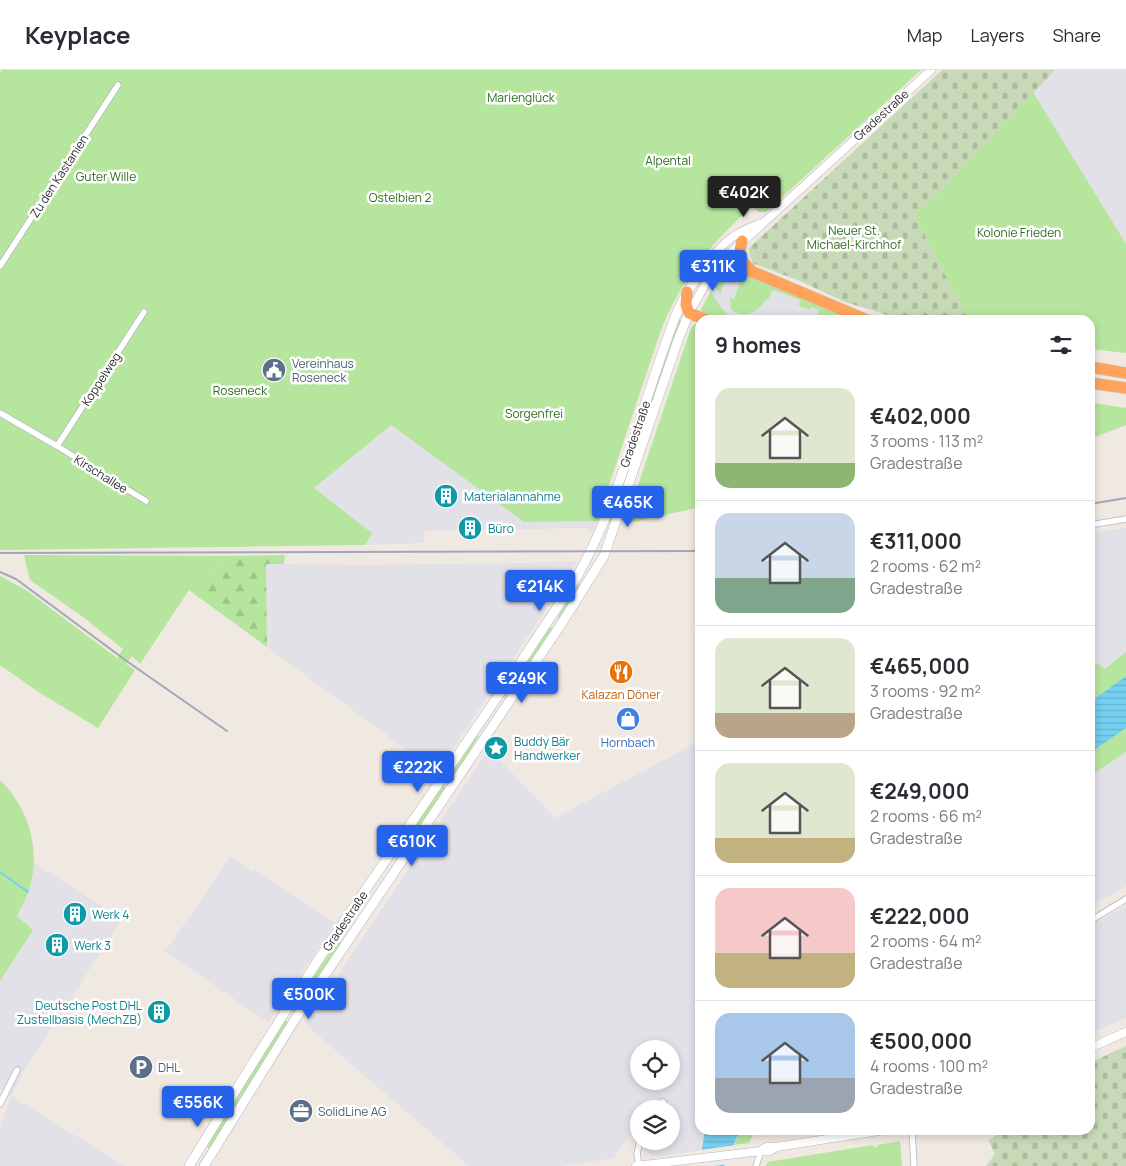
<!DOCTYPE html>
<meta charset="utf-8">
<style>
:root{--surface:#fff;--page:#f2f2f3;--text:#2b2b33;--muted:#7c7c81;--line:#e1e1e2;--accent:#2563eb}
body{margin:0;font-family:Manrope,sans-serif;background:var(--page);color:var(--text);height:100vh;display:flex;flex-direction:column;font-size:19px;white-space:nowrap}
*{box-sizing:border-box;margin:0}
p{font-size:16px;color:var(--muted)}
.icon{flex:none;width:28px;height:28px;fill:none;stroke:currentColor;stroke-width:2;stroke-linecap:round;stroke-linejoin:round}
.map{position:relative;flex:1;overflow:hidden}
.side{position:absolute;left:695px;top:245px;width:400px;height:820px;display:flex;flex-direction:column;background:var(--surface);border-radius:15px;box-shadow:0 2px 8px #0003}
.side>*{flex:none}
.tools{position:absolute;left:630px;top:970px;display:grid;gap:10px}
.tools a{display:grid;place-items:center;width:50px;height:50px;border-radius:50%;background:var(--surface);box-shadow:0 2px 8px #0003;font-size:25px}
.price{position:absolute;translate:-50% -42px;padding:0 11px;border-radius:5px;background:var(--accent);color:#fff;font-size:16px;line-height:32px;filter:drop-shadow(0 1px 2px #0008)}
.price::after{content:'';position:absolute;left:50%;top:30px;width:15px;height:11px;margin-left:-8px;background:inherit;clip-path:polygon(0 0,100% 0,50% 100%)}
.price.current{background:#222;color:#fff}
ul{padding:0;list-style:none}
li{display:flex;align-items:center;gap:15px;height:125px;padding:0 20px}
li+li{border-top:1px solid var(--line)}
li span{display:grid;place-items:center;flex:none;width:140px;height:100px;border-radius:15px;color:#555}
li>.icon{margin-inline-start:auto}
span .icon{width:60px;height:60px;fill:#fffc;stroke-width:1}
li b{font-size:21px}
h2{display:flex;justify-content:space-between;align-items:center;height:60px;padding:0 20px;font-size:21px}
header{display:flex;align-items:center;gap:30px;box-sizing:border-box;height:70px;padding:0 25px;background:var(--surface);border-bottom:1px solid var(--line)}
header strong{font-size:24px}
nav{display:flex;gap:28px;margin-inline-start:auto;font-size:18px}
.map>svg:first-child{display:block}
.industrial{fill:#e3e1e8;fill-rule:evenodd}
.green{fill:#b6e59e}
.forest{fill:url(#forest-firs)}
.cemetery{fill:url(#cemetery-stones)}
.water{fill:url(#water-rules)}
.pier{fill:#efe9e1}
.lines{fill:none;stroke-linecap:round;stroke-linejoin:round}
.stream{stroke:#75cff0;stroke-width:2}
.minor-casing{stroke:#b4b7c1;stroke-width:7}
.tertiary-casing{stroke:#b4b7c1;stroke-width:9}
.secondary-casing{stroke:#b4b7c1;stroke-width:10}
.motorway-casing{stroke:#c9c9c9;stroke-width:12}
.minor{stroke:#fff;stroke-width:5.5}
.tertiary{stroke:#fff;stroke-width:8}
.secondary{stroke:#fff;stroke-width:9}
.motorway{stroke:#ffa35c;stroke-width:11}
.rail{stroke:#a3a6b8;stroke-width:2}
.labels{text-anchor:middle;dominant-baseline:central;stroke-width:5;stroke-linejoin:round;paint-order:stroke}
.park-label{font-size:12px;fill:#2c6e1b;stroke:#fff}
.street-label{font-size:12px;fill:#2e2e2e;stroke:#fff}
.service-label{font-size:12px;fill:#4e5e75;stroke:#fff;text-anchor:start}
.culture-label{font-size:12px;fill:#0d838f;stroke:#fff;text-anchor:start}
.food-label{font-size:12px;fill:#c56008;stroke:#fff}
.shop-label{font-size:12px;fill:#366cbe;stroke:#fff}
</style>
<header>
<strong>Keyplace</strong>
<nav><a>Map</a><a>Layers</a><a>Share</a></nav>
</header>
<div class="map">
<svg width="1126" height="1096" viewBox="0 0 1126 1096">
<defs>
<pattern id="forest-firs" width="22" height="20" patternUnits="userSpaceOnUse" patternTransform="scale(1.25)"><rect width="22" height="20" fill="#b6e59e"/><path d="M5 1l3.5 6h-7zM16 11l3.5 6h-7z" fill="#9dc588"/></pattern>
<pattern id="cemetery-stones" width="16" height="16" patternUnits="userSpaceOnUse" patternTransform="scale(1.25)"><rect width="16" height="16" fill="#c8d9b8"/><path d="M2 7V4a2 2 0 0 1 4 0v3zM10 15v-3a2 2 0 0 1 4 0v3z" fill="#acbb9e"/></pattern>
<pattern id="water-rules" width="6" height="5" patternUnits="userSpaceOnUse" patternTransform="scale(1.25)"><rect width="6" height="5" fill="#75cff0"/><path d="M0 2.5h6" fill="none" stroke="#66b2ce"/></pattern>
</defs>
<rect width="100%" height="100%" fill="#efe9e1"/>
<path class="industrial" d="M1055 0H1126V174L1033 22Z
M726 201 856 250H718L701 239Z
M391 355 524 452 597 451 592 462 587 458 425 461 424 473 365 475 371 463 313 418Z
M1126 458V816L1090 837V463Z
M577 492 437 702 267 577 266 494 365 495Z
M700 671V1060H755L749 1073 663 1086 651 1085 645 1080V1071H671V1039H663L667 1034 659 1029 651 1039H639V1054L613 1088 563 1096H469L305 954 489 679 555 748ZM639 979H671V1011H639Z
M230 787 253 802 255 799 336 853 268 952 165 882Z
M34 793 122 849 23 1003 11 1026 125 1096H0V1059L11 1026 0 1019V911L33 860 17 846 28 822Z
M1126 835V948L1090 964V856Z"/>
<path class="green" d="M2 0H921L766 142H759L752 136C711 174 682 207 661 260L597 451 524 452 391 355 314 418 372 463 365 475 0 480V3Z
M1033 22 1126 174V283L1090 279V250H969L914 145 935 127Z
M736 200 856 250H834L825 245 817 246 819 240 811 237 810 240 799 236 800 230 773 220 768 230 766 229C759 242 744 251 731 239L730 227 734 229 741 209 728 204 720 224 715 216 726 201Z
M711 221C718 233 725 246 739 250H718L702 244 701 239Z
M679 249 681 251 671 278 614 448 612 451H610Z
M698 252 700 253V437L630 453 626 451 691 258Z
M1090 332 1124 338 1126 337V355L1090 369Z
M24 485 220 486 221 493 189 520 140 594 132 586 126 594 135 600 98 658 40 623 0 595V506L26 520 117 588 123 579 83 547 30 510Z
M581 513 562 546 557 548 576 517Z
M552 557 553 559 530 593 526 594 549 558Z
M1126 582V606L1090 632V598L1097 593 1105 599Z
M1126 658V682L1090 706V683Z
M479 666 455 705H450L475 667Z
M0 710C27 736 40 776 31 813 28 825 22 835 17 846L33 860 0 911Z
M443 715 446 719 406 776 413 758Z
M340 871 341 874 294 942 291 940 337 872 339 873Z
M284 950 288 952 236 1036H231Z
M226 1045 229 1047 210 1079 207 1076Z
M740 1060H755L749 1073 734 1075Z
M900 1071 902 1096H766L768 1092 873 1075 874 1077H878L877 1075Z"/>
<path class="forest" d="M285 485 284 494H266L267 577 189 520 221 493 220 486Z"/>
<path class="cemetery" d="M942 0H1055L935 127 914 145 969 250H903L845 232 800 211 752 193 749 178Z
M1126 976V1096H986L995 1084 988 1070 1007 1060H1090V993Z"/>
<path class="water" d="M1126 606V658L1090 683V632Z
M705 1060H740L724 1096H696L702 1079Z"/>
<path class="pier" d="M737 1075 728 1094 714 1096H693L699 1080Z"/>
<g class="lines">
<path class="stream" d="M0 802 28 822"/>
<g class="minor-casing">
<path id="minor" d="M0 196 118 15
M0 343 57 376 146 431
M57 376 144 242
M1090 455 1126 449
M1090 851 1126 829
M0 1034 17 1000
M658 1039 663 1032
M912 1060 914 1096
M639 1096 637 1084 640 1071
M756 1096 761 1081"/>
</g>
<g class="tertiary-casing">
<path id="tertiary" d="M708 192C725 171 733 164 759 154
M689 243 706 213 727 186 931 0
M1090 978 1126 962
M761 1081C766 1076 769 1076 776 1077L885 1060H899
M636 1096 761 1081C768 1082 770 1082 776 1077"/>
</g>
<g class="secondary-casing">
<path id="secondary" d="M189 1096C235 1022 280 948 328 875 411 752 498 630 578 505 624 423 643 327 678 240L687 222 708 192
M204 1096 294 951 560 556 604 486 678 270 689 243"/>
</g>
<g class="motorway-casing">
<path id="motorway" d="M742 171C738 185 739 190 750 199
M708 192 722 191 753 202 867 250
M687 222 686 235 689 243 707 250
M1090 297 1126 303
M1090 313 1126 318"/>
</g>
<use href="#minor" class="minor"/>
<use href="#tertiary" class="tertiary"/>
<use href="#secondary" class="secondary"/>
<use href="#motorway" class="motorway"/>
<path class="rail" d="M1090 434 1126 428
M0 483 700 481
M0 502 16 509 128 592 227 661"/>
</g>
<defs>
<g id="civic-disc" transform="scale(1.25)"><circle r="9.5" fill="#5c6f8a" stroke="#fff"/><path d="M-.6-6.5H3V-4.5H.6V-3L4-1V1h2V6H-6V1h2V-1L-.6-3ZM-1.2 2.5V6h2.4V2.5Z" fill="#fff"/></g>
<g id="building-disc" transform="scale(1.25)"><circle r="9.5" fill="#0f9aa8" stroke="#fff"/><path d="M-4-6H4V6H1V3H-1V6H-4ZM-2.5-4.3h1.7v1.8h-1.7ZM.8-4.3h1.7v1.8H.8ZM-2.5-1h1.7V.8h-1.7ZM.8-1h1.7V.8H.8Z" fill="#fff"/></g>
<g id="restaurant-disc" transform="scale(1.25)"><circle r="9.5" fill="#e8710a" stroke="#fff"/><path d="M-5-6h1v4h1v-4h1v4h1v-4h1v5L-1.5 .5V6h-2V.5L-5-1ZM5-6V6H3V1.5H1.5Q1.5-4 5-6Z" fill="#fff"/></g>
<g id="shop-disc" transform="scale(1.25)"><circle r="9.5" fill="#3f7fe0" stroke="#fff"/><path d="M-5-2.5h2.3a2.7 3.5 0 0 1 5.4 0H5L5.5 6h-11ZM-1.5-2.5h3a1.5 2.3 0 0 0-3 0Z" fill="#fff"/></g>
<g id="sight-disc" transform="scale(1.25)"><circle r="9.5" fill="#0f9aa8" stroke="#fff"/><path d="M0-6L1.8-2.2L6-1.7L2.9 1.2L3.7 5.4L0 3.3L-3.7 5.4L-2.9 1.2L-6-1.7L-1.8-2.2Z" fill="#fff"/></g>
<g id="parking-disc" transform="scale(1.25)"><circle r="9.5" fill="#5c6f8a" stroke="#fff"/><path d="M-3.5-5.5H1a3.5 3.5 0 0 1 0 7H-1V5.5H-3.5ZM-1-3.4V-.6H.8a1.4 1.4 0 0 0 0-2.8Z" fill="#fff"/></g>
<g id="office-disc" transform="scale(1.25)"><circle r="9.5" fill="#5c6f8a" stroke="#fff"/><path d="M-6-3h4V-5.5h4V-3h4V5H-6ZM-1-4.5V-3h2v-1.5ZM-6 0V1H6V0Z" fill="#fff"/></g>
</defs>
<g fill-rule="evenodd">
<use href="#civic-disc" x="274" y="300"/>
<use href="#building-disc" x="446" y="426"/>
<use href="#building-disc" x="470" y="458"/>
<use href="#restaurant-disc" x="621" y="602"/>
<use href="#shop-disc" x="628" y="649"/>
<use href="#sight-disc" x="496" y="678"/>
<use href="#building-disc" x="75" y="844"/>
<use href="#building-disc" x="57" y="875"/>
<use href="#building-disc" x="159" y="942"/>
<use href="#parking-disc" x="141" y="997"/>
<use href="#office-disc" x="301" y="1041"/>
</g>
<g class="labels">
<g class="park-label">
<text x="521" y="27">Marienglück</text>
<text x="668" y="90">Alpental</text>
<text x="106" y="106">Guter Wille</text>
<text x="400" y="127">Ostelbien 2</text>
<text x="854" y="160">Neuer St.<tspan x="854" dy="14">Michael-Kirchhof</tspan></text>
<text x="1019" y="162">Kolonie Frieden</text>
<text x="240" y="320">Roseneck</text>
<text x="534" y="343">Sorgenfrei</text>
</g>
<g class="street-label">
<text transform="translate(881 45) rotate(-42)">Gradestraße</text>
<text transform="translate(59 106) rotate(-57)">Zu den Kastanien</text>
<text transform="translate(101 309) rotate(-57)">Koppelweg</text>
<text transform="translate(635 364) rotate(-71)">Gradestraße</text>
<text transform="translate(101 404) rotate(32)">Kirschallee</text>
<text transform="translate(345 851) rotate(-56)">Gradestraße</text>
</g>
<g class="service-label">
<text x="292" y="293">Vereinhaus<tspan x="292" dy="14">Roseneck</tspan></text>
<text x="158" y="997">DHL</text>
<text x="318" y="1041">SolidLine AG</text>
</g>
<g class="culture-label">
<text x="464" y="426">Materialannahme</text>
<text x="488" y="458">Büro</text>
<text x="514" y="671">Buddy Bär<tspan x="514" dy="14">Handwerker</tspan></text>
<text x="92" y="844">Werk 4</text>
<text x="74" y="875">Werk 3</text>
<text x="142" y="935" text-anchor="end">Deutsche Post DHL<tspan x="142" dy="14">Zustellbasis (MechZB)</tspan></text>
</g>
<g class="food-label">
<text x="621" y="624">Kalazan Döner</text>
</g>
<g class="shop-label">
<text x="628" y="672">Hornbach</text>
</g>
</g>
</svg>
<div class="tools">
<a><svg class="icon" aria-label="locate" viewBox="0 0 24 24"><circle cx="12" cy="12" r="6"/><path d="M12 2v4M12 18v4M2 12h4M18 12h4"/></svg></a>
<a><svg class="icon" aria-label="layers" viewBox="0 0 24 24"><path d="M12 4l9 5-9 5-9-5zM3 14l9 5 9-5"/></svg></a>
</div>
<b class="price current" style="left:744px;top:148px">€402K</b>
<b class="price" style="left:713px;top:222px">€311K</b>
<b class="price" style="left:628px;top:458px">€465K</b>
<b class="price" style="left:540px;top:542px">€214K</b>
<b class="price" style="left:522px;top:634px">€249K</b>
<b class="price" style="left:418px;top:723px">€222K</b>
<b class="price" style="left:412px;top:797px">€610K</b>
<b class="price" style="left:309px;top:950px">€500K</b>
<b class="price" style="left:198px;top:1058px">€556K</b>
<section class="side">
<h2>9 homes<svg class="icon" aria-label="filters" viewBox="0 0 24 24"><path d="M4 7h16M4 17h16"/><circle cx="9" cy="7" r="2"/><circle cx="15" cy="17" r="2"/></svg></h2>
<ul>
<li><span style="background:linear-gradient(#dfe7d0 75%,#8fb573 0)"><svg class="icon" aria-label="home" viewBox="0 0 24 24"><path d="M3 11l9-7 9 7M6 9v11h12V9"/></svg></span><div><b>€402,000</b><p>3 rooms · 113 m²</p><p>Gradestraße</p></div></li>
<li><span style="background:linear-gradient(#c9d6e8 65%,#7fa58c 0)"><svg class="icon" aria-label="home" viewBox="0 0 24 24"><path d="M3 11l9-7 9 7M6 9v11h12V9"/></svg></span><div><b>€311,000</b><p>2 rooms · 62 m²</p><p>Gradestraße</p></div></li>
<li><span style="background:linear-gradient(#dfe7d0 75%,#b9a48a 0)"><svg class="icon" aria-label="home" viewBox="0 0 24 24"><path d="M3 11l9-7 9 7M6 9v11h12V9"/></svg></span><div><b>€465,000</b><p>3 rooms · 92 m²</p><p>Gradestraße</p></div></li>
<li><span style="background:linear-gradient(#dfe7d0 75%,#c2b280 0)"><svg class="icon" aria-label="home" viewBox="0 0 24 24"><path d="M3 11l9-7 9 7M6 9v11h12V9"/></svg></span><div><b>€249,000</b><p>2 rooms · 66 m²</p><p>Gradestraße</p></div></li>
<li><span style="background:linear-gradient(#f6c9c9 65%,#c2b280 0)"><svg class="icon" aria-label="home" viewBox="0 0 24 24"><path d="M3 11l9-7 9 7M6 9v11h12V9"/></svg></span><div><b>€222,000</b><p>2 rooms · 64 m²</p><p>Gradestraße</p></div></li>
<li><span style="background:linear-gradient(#a9c7e8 65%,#9aa5b1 0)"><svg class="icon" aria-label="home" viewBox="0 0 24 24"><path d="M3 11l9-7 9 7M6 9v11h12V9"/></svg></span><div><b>€500,000</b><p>4 rooms · 100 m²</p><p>Gradestraße</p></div></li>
</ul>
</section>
</div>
